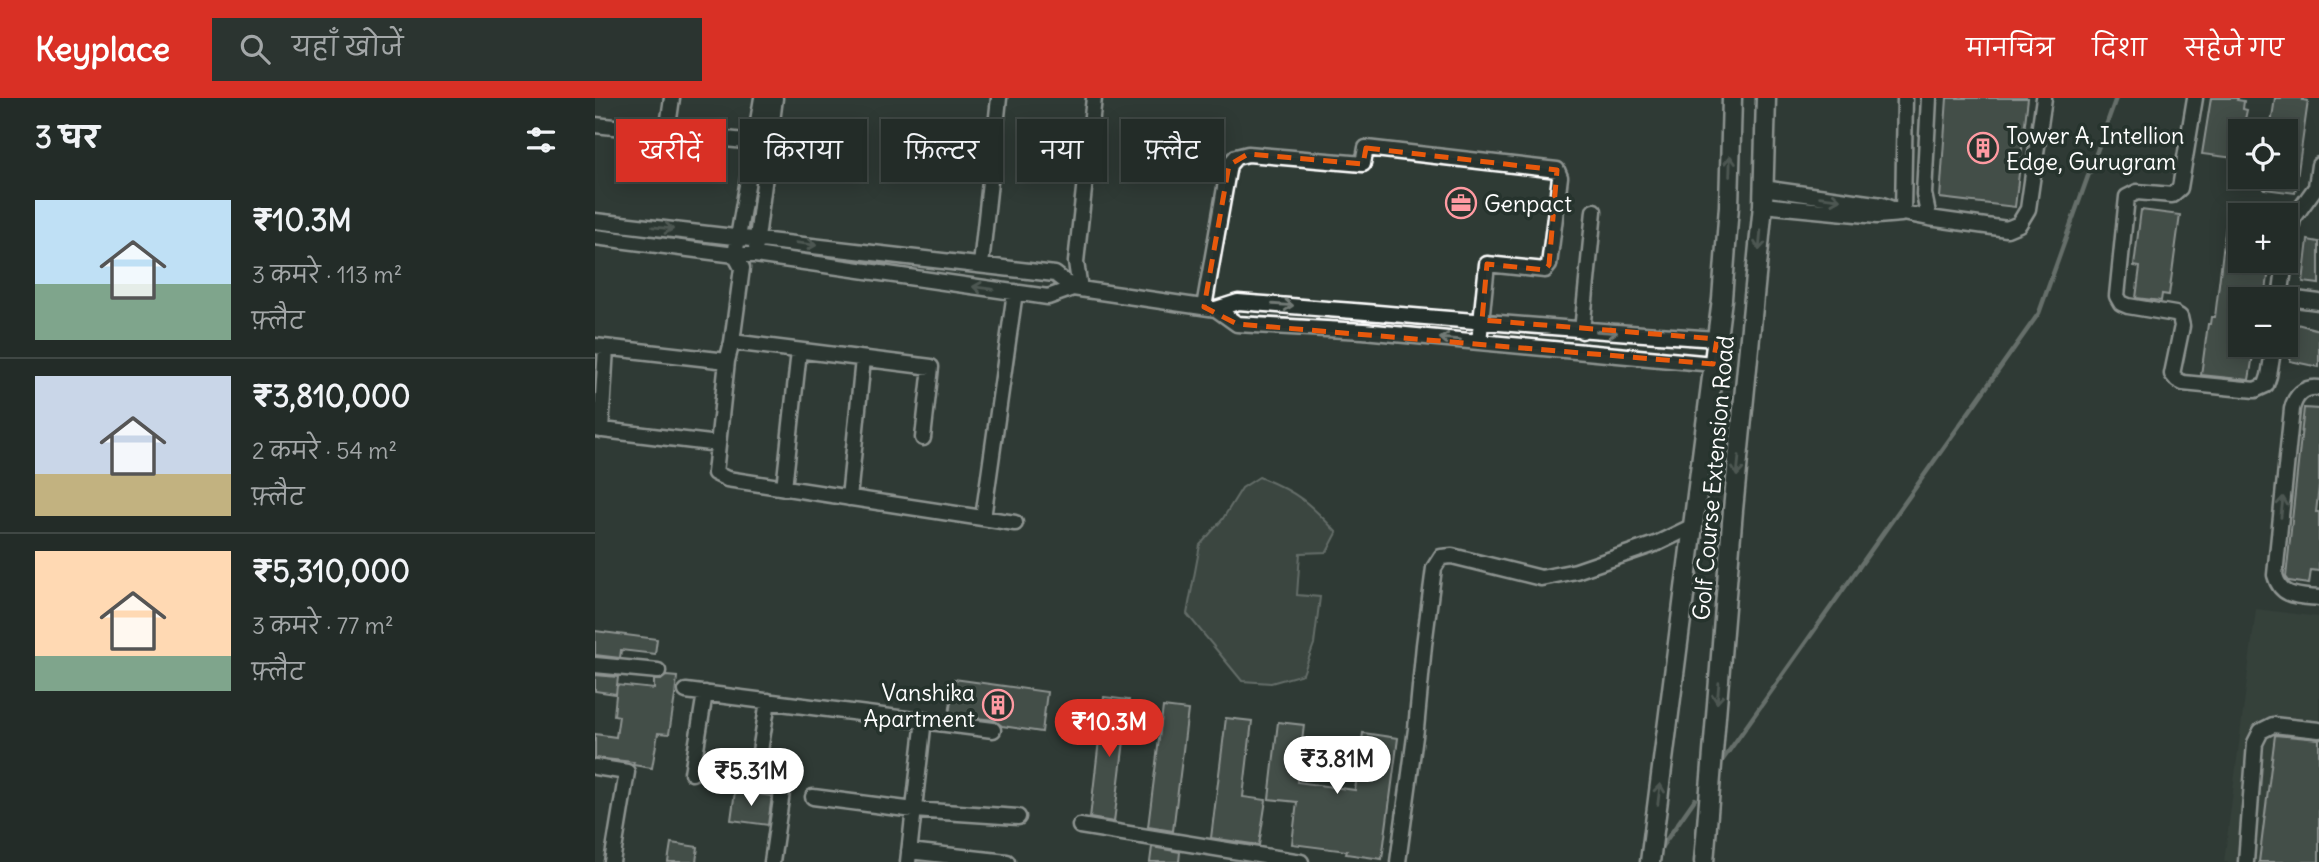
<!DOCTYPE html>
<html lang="hi">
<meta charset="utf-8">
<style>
:root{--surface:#232c28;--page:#2b3430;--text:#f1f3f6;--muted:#a3a7a8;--line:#404845;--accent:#d93025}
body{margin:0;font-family:Delius,"Playpen Sans Deva",sans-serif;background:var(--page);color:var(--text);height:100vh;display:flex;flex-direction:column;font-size:26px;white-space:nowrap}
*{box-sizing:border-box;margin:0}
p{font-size:23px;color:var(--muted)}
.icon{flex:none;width:38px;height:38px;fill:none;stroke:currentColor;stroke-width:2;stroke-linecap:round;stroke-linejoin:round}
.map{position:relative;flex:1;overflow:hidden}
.drawer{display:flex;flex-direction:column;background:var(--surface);width:595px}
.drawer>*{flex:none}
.banner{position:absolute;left:21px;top:21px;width:665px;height:63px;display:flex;gap:14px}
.fabs{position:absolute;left:1633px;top:21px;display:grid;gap:14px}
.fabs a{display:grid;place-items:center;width:70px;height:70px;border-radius:0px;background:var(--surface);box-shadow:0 4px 18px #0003,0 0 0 2px var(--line);font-size:35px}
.price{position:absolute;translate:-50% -60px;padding:0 16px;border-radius:24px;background:#fff;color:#222;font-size:23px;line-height:46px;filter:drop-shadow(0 2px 4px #0008)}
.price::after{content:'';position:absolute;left:50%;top:42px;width:21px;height:16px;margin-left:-10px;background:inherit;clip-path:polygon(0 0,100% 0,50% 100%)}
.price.active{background:var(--accent);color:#fff}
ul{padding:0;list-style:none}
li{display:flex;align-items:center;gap:21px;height:175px;padding:0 35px}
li+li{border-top:2px solid var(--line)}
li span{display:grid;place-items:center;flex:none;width:196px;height:140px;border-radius:0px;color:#555}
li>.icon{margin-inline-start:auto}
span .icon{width:84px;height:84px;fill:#fffc;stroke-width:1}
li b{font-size:30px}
h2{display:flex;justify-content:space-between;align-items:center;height:84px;padding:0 35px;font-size:30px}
.pill{padding:0 24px;border-radius:0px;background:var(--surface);box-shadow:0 4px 18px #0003,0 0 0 2px var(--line);font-size:24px;line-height:63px}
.pill.active{background:var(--accent);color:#fff}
header{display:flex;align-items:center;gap:42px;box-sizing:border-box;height:98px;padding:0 35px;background:var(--accent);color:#fff}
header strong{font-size:33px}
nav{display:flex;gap:38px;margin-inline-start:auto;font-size:24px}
.search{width:490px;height:63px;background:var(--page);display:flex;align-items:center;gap:18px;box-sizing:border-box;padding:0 24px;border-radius:0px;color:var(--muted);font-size:26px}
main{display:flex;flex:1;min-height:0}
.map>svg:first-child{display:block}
.built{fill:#3c4842}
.green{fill:#4a544f;stroke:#a4aaa7;stroke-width:2}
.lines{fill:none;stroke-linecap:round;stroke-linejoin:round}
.stream{stroke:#a9afac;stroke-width:4.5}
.building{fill:#5b6661;stroke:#fff;stroke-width:2}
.minor-casing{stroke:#fff;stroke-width:19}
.major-casing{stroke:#fff;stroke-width:23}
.minor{stroke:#26332d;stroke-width:14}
.major{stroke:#26332d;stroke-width:18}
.oneway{stroke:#727a76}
.marked{fill:none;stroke:#e8590c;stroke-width:5;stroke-dasharray:14 9;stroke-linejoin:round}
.labels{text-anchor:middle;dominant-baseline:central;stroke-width:7;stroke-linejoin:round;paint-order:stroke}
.poi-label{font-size:23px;fill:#fff;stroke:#26332d;text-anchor:start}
.street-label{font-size:23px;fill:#fff;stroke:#26332d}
</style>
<header>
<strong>Keyplace</strong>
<div class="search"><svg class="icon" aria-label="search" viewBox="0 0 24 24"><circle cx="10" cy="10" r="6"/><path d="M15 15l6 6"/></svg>यहाँ खोजें</div>
<nav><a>मानचित्र</a><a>दिशा</a><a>सहेजे गए</a></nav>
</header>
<main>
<section class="drawer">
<h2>3 घर<svg class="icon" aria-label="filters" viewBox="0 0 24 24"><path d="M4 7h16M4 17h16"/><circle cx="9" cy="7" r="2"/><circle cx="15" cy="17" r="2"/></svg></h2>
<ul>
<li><span style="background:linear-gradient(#bfe0f5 60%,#7fa58c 0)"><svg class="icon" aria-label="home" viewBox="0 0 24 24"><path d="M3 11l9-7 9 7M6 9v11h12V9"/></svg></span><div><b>₹10.3M</b><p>3 कमरे · 113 m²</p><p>फ़्लैट</p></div></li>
<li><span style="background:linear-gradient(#c9d6e8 70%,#c2b280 0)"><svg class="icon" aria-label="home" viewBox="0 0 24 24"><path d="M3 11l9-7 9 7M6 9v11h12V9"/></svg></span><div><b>₹3,810,000</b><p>2 कमरे · 54 m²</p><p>फ़्लैट</p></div></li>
<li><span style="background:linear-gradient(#ffd9b3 75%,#7fa58c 0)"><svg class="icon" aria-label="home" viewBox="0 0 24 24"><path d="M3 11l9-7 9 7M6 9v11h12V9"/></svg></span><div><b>₹5,310,000</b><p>3 कमरे · 77 m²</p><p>फ़्लैट</p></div></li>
</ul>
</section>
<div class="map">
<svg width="1724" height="764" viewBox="0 0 1724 764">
<rect width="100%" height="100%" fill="#2f3b35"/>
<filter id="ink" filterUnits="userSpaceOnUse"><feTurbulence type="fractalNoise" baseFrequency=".0143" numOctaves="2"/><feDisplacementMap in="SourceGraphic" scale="14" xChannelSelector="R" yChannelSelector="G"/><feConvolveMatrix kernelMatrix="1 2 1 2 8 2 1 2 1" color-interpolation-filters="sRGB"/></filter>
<g filter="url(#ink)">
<path class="built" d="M1661 511 1724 519V764H1629Z"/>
<path class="green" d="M664 379C702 394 715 405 742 435L732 454 705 455 702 497 725 499 719 546 708 576 676 585 647 583 592 516 605 447 627 422 647 390Z"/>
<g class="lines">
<path class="stream" d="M1124 667 1444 215 1521 0
M1063 754 1100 701"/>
</g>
<path class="building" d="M1352 0H1433L1420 109 1345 100Z
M1616 0H1643L1642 2 1649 3 1648 11 1652 12 1649 26 1644 25 1639 60 1607 56Z
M1680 0H1709L1708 2 1713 3 1700 95 1669 91 1671 79H1690V33H1675Z
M1633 111 1645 112V163H1675L1670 201H1645V247H1651L1650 256 1658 257 1654 282 1606 277 1613 226H1615L1616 219H1620Z
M1546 112 1585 117 1574 197 1567 196 1566 203 1541 200 1545 169 1539 168Z
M1713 142 1724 144V186L1708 184Z
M1702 226 1724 232V269L1695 263Z
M1709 310 1724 311V388L1721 414H1724V473L1716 472 1714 486 1694 483 1691 479Z
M0 533 62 541 60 556 26 552 25 560 0 557Z
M0 577 23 579 21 596 0 593Z
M71 578 82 579 80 598 74 636 63 635 57 670 38 667 39 664 0 660V636L21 639 24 618 19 617 22 587 59 591V582H66Z
M359 581 452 594 447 634 407 628 399 622 354 617Z
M509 599 534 602 519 724 495 720Z
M568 609 593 612 578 733 553 729Z
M631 620 657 623 648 699 671 702 664 747 616 740Z
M683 624 709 627 702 684 760 692 768 635 803 640 787 761 751 756 752 753 697 746 702 704 674 701Z
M1680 637 1724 641V764H1664Z
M140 693 177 698 173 727 136 722Z
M76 745 103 749 101 764H73Z
M557 749 585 754 584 764H555Z"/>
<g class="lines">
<g class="minor-casing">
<path id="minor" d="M167 0 140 157 147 170 137 244 132 263 120 375 132 381 420 425
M1334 0 1329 96 1334 120 1412 131 1424 126 1433 111 1449 0
M1600 0 1585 90 1577 97 1542 94 1532 99 1522 198 1526 205 1533 208 1580 216 1585 219 1587 228 1577 276 1582 282 1588 285 1660 292 1671 287 1674 278 1679 247
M0 27 159 44
M72 35 77 0
M1168 90 1287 107 1308 115 1334 120
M1168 107 1282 118 1306 116
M1308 115 1310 0
M0 123 460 176 478 190
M0 139 140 157H160L453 199 478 190 621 211 643 204C803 216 962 231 1122 241
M161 148 180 0
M1690 162 1698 121 1721 89 1724 67
M386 167 404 0
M485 191 481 164 499 0
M1685 199 1724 204
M1685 201 1690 163
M609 209 634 67 641 59 653 56 768 66 771 50 962 72 965 79 954 167 950 172 892 166 884 244
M621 211 642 226 768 233 1118 266
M987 233 999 113
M137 244 336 269 328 340
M0 248 132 263
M1724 290C1709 288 1700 298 1697 311L1680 477C1686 500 1704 498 1724 500
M0 331 123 346
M6 332 11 250
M189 390 204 253
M254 400 268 261
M388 420 420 194
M0 567 63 573
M91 593 398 632
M0 669 32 674 17 764
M97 675 110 595
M160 685 173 603
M218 699 319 712 423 719
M485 728 706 764
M314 753 412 764
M177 764 187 694
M313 764 329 621
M803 764 821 631 829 547 839 470 846 459 857 458 946 480 981 473 1063 445 1098 428
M1651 764 1660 645 1666 633 1678 627 1724 632"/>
</g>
<g class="major-casing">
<path id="major" d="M1055 764 1127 201 1134 108 1137 0
M1109 764 1138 412 1168 107 1171 0"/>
</g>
<use href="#minor" class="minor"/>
<use href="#major" class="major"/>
</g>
<defs><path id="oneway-shaft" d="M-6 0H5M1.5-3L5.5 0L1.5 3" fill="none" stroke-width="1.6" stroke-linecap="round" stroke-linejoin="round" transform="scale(1.75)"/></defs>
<g class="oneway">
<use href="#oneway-shaft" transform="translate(1135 68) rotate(-88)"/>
<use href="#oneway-shaft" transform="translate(1235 100) rotate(8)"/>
<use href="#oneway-shaft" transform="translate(68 130) rotate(6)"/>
<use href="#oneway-shaft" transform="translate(1165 142) rotate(95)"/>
<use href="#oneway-shaft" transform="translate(211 146) rotate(7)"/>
<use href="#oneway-shaft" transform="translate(388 190) rotate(-172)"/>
<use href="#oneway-shaft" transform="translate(688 207) rotate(4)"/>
<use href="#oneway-shaft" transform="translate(1012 234) rotate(4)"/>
<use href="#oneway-shaft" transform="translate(855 241) rotate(-175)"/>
<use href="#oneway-shaft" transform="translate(1143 368) rotate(96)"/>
<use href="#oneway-shaft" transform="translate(1687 409) rotate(-84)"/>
<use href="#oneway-shaft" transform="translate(1123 595) rotate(95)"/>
<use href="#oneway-shaft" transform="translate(1064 696) rotate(-83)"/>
</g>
</g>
<path d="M0 0H1724V764H0ZM771 50 962 72 954 167 950 172 892 166 887 222 1122 241 1118 266 642 226 609 209 634 67 653 56 768 66Z" fill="#2f3b35" fill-opacity=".55" fill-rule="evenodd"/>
<path class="marked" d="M771 50 962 72 954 167 950 172 892 166 887 222 1122 241 1118 266 642 226 609 209 634 67 653 56 768 66Z"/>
<defs>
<g id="building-ring" transform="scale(1.575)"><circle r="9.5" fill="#26332d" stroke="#ff9aa2" stroke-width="1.5"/><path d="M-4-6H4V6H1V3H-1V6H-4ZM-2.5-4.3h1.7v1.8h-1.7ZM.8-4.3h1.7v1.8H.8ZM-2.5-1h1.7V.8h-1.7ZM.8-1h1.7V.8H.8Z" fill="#ff9aa2"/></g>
<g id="office-ring" transform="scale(1.575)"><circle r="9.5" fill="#26332d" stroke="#ff9aa2" stroke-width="1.5"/><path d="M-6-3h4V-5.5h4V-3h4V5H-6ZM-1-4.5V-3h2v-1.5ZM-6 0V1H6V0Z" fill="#ff9aa2"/></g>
</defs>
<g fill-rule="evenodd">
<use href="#building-ring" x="1388" y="50"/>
<use href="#office-ring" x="866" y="105"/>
<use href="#building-ring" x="403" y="607"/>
</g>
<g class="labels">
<g class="poi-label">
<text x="1411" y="37">Tower A, Intellion<tspan x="1411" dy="26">Edge, Gurugram</tspan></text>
<text x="889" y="105">Genpact</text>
<text x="380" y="594" text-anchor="end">Vanshika<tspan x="380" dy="26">Apartment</tspan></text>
</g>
<g class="street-label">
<text transform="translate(1118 380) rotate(-85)">Golf Course Extension Road</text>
</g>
</g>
</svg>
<div class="fabs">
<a><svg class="icon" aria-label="locate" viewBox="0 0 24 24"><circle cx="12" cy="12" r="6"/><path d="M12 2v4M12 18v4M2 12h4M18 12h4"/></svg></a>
<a>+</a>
<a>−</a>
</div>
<b class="price active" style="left:514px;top:661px">₹10.3M</b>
<b class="price" style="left:742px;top:698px">₹3.81M</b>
<b class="price" style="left:156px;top:710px">₹5.31M</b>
<div class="banner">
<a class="pill active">खरीदें</a>
<a class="pill">किराया</a>
<a class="pill">फ़िल्टर</a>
<a class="pill">नया</a>
<a class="pill">फ़्लैट</a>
</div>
</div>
</main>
